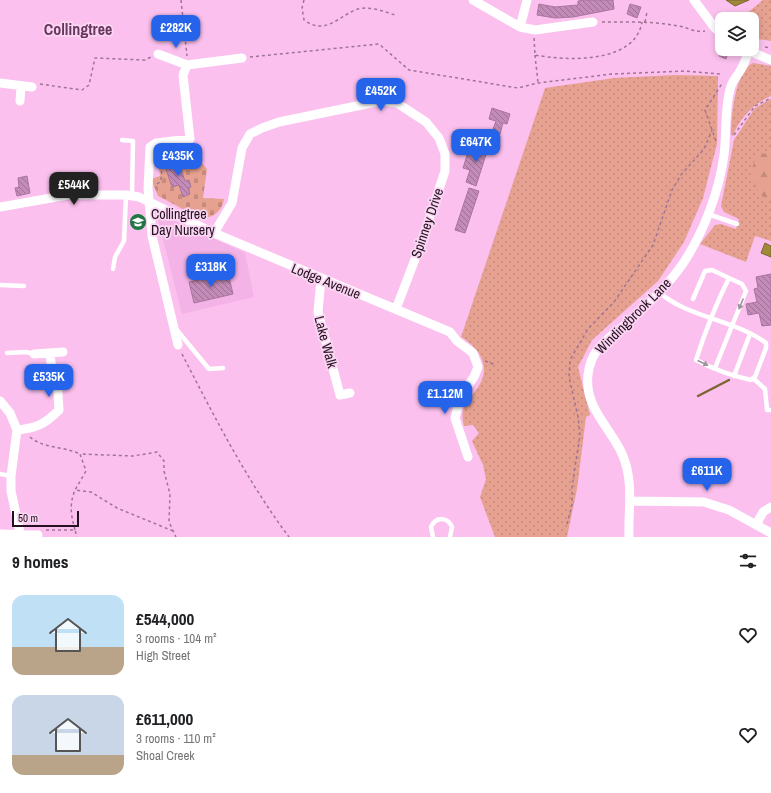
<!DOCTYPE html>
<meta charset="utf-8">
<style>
:root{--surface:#fff;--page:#f6f6f6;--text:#202124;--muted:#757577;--accent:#2563eb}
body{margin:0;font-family:"Archivo Narrow",sans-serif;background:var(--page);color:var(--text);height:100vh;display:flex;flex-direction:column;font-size:15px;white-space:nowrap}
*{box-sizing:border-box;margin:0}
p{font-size:13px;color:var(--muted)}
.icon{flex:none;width:22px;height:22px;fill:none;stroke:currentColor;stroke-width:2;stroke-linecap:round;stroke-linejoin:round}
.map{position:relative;height:537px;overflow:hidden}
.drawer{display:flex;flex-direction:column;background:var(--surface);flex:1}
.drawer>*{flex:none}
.buttons{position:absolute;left:715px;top:12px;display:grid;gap:8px}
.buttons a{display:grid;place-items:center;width:44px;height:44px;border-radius:8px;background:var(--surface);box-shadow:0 2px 6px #0003;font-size:20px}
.scale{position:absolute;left:12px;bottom:10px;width:67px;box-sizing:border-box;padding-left:4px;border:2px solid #251021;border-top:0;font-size:11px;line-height:14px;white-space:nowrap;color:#251021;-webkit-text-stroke:3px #fad6f2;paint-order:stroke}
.price{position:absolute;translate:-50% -34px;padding:0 9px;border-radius:8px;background:var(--accent);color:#fff;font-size:13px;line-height:26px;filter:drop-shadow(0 1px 2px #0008)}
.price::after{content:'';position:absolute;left:50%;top:24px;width:12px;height:9px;margin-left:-6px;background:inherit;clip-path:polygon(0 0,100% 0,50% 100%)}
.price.active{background:#222;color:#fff}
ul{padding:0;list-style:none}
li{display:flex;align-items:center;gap:12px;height:100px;padding:0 12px}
li span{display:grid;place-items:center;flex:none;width:112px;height:80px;border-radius:12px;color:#555}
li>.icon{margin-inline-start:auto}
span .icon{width:48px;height:48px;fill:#fffc;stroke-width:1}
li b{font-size:17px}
h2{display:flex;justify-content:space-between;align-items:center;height:48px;padding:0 12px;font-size:17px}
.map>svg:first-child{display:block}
.built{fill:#f3b3e6}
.grass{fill:url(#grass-dots)}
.forest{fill:url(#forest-firs)}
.cemetery{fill:url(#cemetery-stones)}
.water{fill:#a08a39;stroke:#7b6532}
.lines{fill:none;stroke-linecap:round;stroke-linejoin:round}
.stream{stroke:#7b6532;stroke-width:2.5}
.building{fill:url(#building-back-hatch);stroke:#aa749f}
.path{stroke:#9e7495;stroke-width:1.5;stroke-dasharray:3 3;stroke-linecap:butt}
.service{stroke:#fff;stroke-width:4.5}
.minor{stroke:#fff;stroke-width:9}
.oneway{fill:#9d939b}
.labels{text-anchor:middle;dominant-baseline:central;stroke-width:3.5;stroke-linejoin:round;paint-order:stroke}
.poi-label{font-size:14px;fill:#251021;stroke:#fad6f2;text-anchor:start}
.street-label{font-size:14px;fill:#251021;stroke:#fad6f2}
.quarter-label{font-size:16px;font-weight:bold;fill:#68375f;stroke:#fad6f2}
</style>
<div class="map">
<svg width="771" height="537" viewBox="0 0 771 537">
<defs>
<pattern id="grass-dots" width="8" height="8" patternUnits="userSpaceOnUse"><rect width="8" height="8" fill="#e6a190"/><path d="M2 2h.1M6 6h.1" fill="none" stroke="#c58a7c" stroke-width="1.8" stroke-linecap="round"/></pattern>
<pattern id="forest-firs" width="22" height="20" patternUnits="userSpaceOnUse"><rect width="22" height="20" fill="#e6a190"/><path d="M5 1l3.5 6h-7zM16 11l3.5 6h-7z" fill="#c58a7c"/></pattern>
<pattern id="cemetery-stones" width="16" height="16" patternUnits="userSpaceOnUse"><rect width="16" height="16" fill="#e6a190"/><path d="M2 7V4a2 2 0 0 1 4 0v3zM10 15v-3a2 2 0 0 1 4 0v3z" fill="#c58a7c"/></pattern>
<pattern id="building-back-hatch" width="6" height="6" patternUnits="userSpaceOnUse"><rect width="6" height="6" fill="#c38bb7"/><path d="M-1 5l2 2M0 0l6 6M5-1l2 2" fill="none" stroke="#9e7094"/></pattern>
</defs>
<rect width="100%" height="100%" fill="#fbc0ee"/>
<path class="built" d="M156 212 245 253 254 297 182 314Z"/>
<path class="grass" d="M763 0H771V41L752 38V19L741 18Z
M753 63 771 66V96C754 103 739 118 733 136L731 135C731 117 735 71 753 63Z
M676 75 718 76 717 144 703 198 684 242 658 281 592 340 578 367 590 415 586 417 577 489 567 537H495L480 497 486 479 483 465 472 441 479 433 473 425 464 426C458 404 472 400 481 382 490 363 477 346 461 337L545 88 614 78Z
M771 99V241L755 236 746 262 700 244 715 225 721 224 736 229 739 219 724 212 721 206 734 140 755 108Z"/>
<path class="forest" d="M771 150V201C758 197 755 185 750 173L756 158Z"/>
<path class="cemetery" d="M168 146 189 148 207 169 203 198 224 199C223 209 214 218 203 218 196 217 167 200 158 196L151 179 160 176 156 150Z"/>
<path class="water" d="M726 0H749L735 6Z
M765 243 771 246V257L761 253Z"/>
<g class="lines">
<path class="stream" d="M698 396 729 380"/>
</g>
<path class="building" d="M584 0H613L614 9 573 17 555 18 537 15 539 4 555 7 578 5V1Z
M630 4 641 7 637 18 627 14Z
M722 49 728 52 726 59 719 56Z
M492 108 510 114 507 124 503 123 500 134 492 132 496 121 489 119Z
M479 142 489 145 476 186 466 182 470 170 463 168 469 149 476 151Z
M177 157 185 181 189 180 191 187 188 188 190 194 183 197 179 185 172 187 166 169 172 167 169 160Z
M27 176 30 193 17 196 15 188 19 187 18 178Z
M469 188 479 191 465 233 455 230Z
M228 273 233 294 194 303 189 282Z
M771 274V325L762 326 759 313 748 315 746 304 757 302 754 289 758 288 756 277Z"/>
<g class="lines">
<path class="path" d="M181 0 187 56
M304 0 302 8 304 20C325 35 337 18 355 10 368 5 383 11 395 15
M602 22C627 22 653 21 678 26 687 27 695 33 705 31
M645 22 647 12
M534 38 535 55C567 61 635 64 642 22
M765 47 771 48
M535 55 538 83
M250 57 379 44 409 70 518 88 538 83 612 74 685 71 721 74
M40 84 82 90 89 85 95 58 145 60 151 57
M734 135 755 106 771 98
M716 141 705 110 723 82
M157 184 160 182 162 175 159 156
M182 354C214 416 247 481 289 537
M485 361 496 365
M30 437C44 449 64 446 80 454
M567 524 572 505V487L580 435 578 417 569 377 570 360 588 329 614 302 653 245 672 190 681 175 704 149 712 130
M46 530H75L77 537
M75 530C71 515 69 505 75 490
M173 531 117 508 91 492 75 490 86 471 80 454 133 456 157 452 164 461V471L170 494 169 522 176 537"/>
<path class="service" d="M122 140 133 141 132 195
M708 214 737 224
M113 269 115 257 124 241 126 195
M0 285 24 286
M659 292C686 317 736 320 766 343V348L755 377 751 380C733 376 713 369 696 360 705 332 716 304 729 278L742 284 746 291 715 368
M693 299 705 271 712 270 729 278
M176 329 209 369 223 368
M7 353 26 352 34 354
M734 376 750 334
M753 378 765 389 767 410H771
M0 474 11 476
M433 537 431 527C436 516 448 517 452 527L450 537"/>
<path class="minor" d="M473 0 520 27 535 30 593 22
M694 0 714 27 722 34
M520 27 527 0
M158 54 187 65
M0 83 32 87
M20 101 21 86
M0 207 68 195H126L139 197 214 233 450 332 457 341 473 353 478 367 474 377 461 395 455 418 468 457
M214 233 232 203 242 148 250 134 262 128 279 122 381 101 397 103 426 122 439 138 445 154V171L420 246 396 309
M321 279 318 312 340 395 350 393
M178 345 152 236 148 188 150 147 156 143 190 139 183 75 187 65 242 58
M34 354 63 352
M0 401 10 413 17 430 11 476V491L20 533
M17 430C37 428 45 424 59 410L57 379 51 363 50 353
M631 501 704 502 729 510 771 533
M756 525 763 512 771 507
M0 534 38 535
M629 537C628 510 634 483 623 456 612 429 584 408 588 375 591 345 613 336 633 318 651 301 670 283 684 262 704 231 719 192 724 155 727 133 724 107 731 86 733 80 737 76 740 71 744 65 746 58 749 51L771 60"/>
</g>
<defs><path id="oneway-solid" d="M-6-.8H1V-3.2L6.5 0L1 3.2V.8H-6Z"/></defs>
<g class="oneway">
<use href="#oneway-solid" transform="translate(741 304) rotate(113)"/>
<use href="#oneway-solid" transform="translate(703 363) rotate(25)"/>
</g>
<defs>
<g id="school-disc" transform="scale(0.9)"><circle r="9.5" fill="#247546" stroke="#fad6f2"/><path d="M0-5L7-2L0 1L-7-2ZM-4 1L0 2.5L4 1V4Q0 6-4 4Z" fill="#fff"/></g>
</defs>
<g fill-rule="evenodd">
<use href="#school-disc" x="138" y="222"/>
</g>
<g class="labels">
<g class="poi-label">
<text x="151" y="214">Collingtree<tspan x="151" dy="16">Day Nursery</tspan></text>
</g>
<g class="street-label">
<text transform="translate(427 223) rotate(-71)">Spinney Drive</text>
<text transform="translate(326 281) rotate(22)">Lodge Avenue</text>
<text transform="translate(633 316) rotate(-45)">Windingbrook Lane</text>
<text transform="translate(326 342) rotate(75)">Lake Walk</text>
</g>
<g class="quarter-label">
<text x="78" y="29">Collingtree</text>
</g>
</g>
</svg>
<div class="buttons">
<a><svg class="icon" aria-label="layers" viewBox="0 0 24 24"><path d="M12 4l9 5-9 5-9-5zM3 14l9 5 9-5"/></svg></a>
</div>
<div class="scale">50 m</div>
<b class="price" style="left:176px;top:49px">£282K</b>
<b class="price" style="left:381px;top:112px">£452K</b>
<b class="price" style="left:476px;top:163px">£647K</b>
<b class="price" style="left:178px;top:177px">£435K</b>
<b class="price active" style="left:74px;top:206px">£544K</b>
<b class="price" style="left:211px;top:288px">£318K</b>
<b class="price" style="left:49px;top:398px">£535K</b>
<b class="price" style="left:445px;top:415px">£1.12M</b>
<b class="price" style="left:707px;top:492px">£611K</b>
</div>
<section class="drawer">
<h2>9 homes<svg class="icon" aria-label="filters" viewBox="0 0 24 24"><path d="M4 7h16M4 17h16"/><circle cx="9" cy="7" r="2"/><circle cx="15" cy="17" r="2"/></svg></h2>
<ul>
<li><span style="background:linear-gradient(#bfe0f5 65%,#b9a48a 0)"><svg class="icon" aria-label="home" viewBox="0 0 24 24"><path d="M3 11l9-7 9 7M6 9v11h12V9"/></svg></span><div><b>£544,000</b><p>3 rooms · 104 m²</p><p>High Street</p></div><svg class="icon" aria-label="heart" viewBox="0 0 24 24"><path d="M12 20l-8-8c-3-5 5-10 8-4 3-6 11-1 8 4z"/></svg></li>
<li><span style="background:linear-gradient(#c9d6e8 75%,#b9a48a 0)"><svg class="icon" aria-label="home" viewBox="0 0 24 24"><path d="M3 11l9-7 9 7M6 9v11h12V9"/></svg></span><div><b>£611,000</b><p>3 rooms · 110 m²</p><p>Shoal Creek</p></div><svg class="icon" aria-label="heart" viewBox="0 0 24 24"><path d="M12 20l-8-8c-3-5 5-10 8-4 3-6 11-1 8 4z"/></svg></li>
</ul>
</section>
